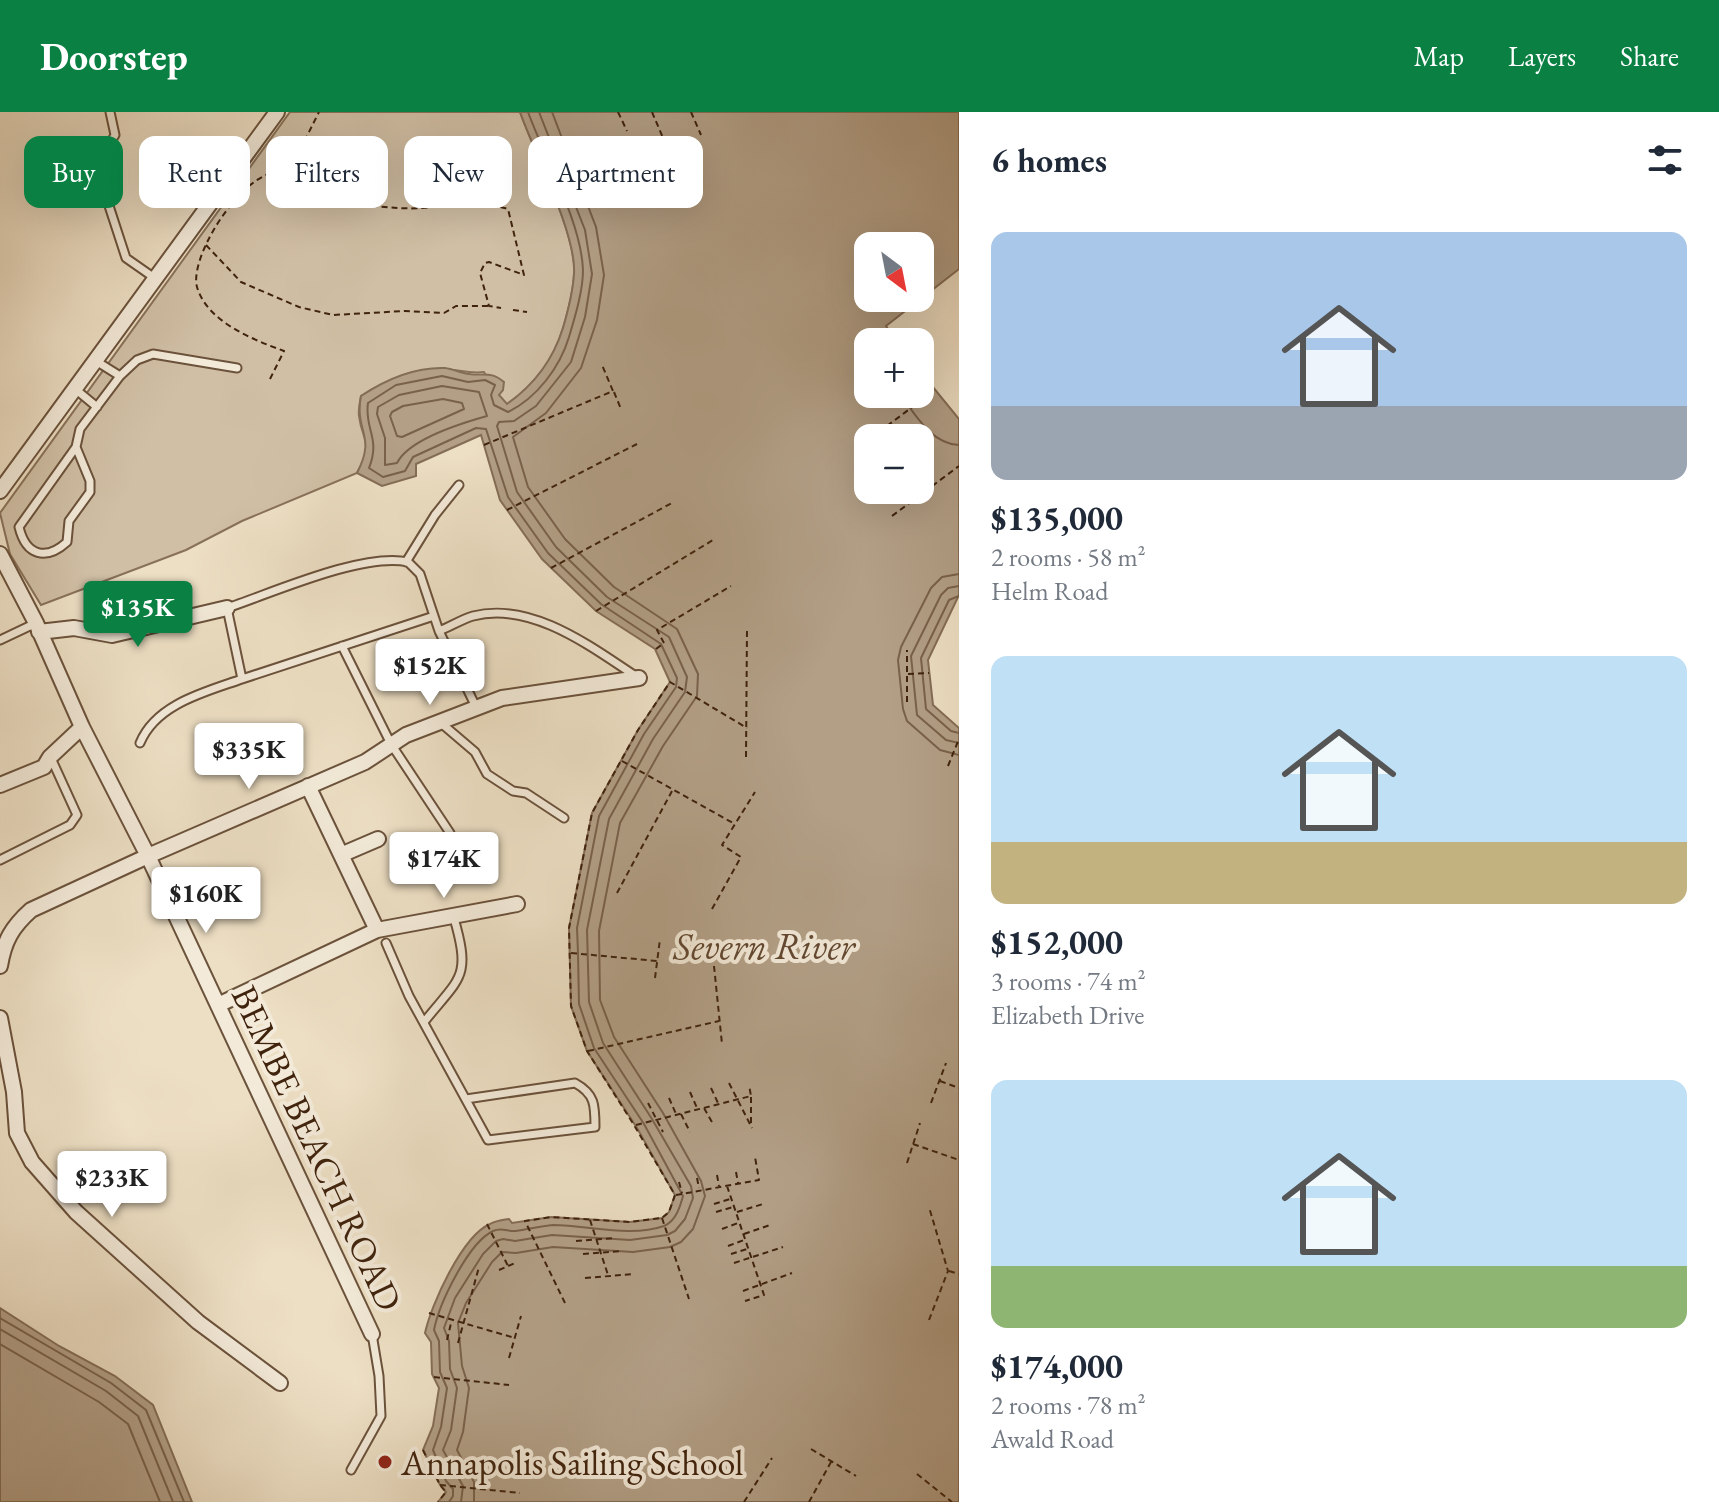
<!DOCTYPE html>
<meta charset="utf-8">
<style>
:root{--surface:#fff;--page:#f6f6f7;--text:#1f2937;--muted:#747a83;--accent:#0b8043}
body{margin:0;font-family:"EB Garamond",serif;background:var(--page);color:var(--text);height:100vh;display:flex;flex-direction:column;font-size:30px;white-space:nowrap}
*{box-sizing:border-box;margin:0}
p{font-size:26px;color:var(--muted)}
.icon{flex:none;width:44px;height:44px;fill:none;stroke:currentColor;stroke-width:2;stroke-linecap:round;stroke-linejoin:round}
.map{position:relative;flex:1;overflow:hidden}
.panel{display:flex;flex-direction:column;background:var(--surface);width:760px}
.panel>*{flex:none}
.banner{position:absolute;left:24px;top:24px;width:760px;height:72px;display:flex;gap:16px}
.needle{width:52px;rotate:148deg}
.tools{position:absolute;left:854px;top:120px;display:grid;gap:16px}
.tools a{display:grid;place-items:center;width:80px;height:80px;border-radius:16px;background:var(--surface);box-shadow:0 8px 32px #0002;font-size:40px}
.price{position:absolute;translate:-50% -68px;padding:0 18px;border-radius:8px;background:#fff;color:#222;font-size:26px;line-height:52px;filter:drop-shadow(0 2px 4px #0008)}
.price::after{content:'';position:absolute;left:50%;top:48px;width:24px;height:18px;margin-left:-12px;background:inherit;clip-path:polygon(0 0,100% 0,50% 100%)}
.price.selected{background:var(--accent);color:#fff}
ul{padding:0;list-style:none}
li{display:grid;align-content:center;gap:16px;height:424px;padding:0 32px}
li span{display:grid;place-items:center;height:248px;border-radius:16px;color:#555}
li>.icon{margin-inline-start:auto}
span .icon{width:144px;height:144px;fill:#fffc;stroke-width:1}
li b{font-size:34px}
h2{display:flex;justify-content:space-between;align-items:center;height:96px;padding:0 32px;font-size:34px}
.chip{padding:0 28px;border-radius:16px;background:var(--surface);box-shadow:0 8px 32px #0002;font-size:28px;line-height:72px}
.chip.selected{background:var(--accent);color:#fff}
header{display:flex;align-items:center;gap:48px;box-sizing:border-box;height:112px;padding:0 40px;background:var(--accent);color:#fff}
header strong{font-size:38px}
nav{display:flex;gap:44px;margin-inline-start:auto;font-size:28px}
main{display:flex;flex:1;min-height:0}
.map>svg:first-child{display:block}
.green{fill:#d0bfa5;stroke:#887159;stroke-width:2}
.water{fill:#b29f86;stroke:#846d56;stroke-width:2;fill-rule:evenodd}
.lines{fill:none;stroke-linecap:round;stroke-linejoin:round}
.shore{stroke:#79614a;stroke-width:2}
.lane-casing{stroke:#6b523b;stroke-width:11}
.street-casing{stroke:#6b523b;stroke-width:18}
.path{stroke:#40230d;stroke-width:2;stroke-dasharray:6 4;stroke-linecap:butt}
.lane{stroke:#f3ead9;stroke-width:7}
.street{stroke:#f3ead9;stroke-width:14}
.poi-dot{fill:#8f2418;stroke:#f3ead9;stroke-width:3}
.labels{text-anchor:middle;dominant-baseline:central;stroke-width:8;stroke-linejoin:round;paint-order:stroke}
.street-label{font-size:36px;fill:#40230d;stroke:#f3ead9}
.poi-label{font-size:36px;fill:#40230d;stroke:#f3ead9;text-anchor:start}
.water-label{font-size:38px;font-style:italic;fill:#624831;stroke:#f3ead9}
</style>
<header>
<strong>Doorstep</strong>
<nav><a>Map</a><a>Layers</a><a>Share</a></nav>
</header>
<main>
<div class="map">
<svg width="959" height="1390" viewBox="0 0 959 1390">
<rect width="100%" height="100%" fill="#eddfc4"/>
<filter id="stains"><feTurbulence type="fractalNoise" baseFrequency=".0025" numOctaves="4"/><feColorMatrix values="0 0 0 0 .2 0 0 0 0 .09 0 0 0 0 .02 0 0 0 .5 -.17"/></filter>
<radialGradient id="worn" r=".72"><stop offset=".6" stop-color="#630" stop-opacity="0"/><stop offset="1" stop-color="#630" stop-opacity=".3"/></radialGradient>
<path class="green" d="M290 0H520C534 40 577 123 574 162 573 180 568 199 563 216 553 249 535 272 506 293L500 288 484 260C470 262 460 258 446 257 416 255 386 268 361 284 360 290 358 298 359 304 363 334 375 328 357 361L242 409 186 438 41 493 10 442 0 401Z"/>
<path class="water" d="M520 0H959V157L886 214 897 230H868V282H920V259L959 307V483L928 548 933 593 959 616V1390H438L446 1380 440 1373 423 1338 433 1314 439 1276 432 1262 431 1230 425 1221C431 1193 462 1124 490 1112 495 1109 503 1108 509 1107L512 1111 551 1105 630 1110 662 1106 669 1100 675 1083 637 1016 587 939 571 894 569 816 592 701 638 618 670 570 655 537 596 499 542 447 500 388 481 323 416 352V364L382 374 357 361C377 323 354 320 361 284 385 268 415 255 445 256 453 257 461 261 469 262 485 264 491 259 504 270L503 278 499 283 507 292C534 273 553 248 563 216 568 199 573 180 574 162 577 123 534 40 520 0ZM868 134H920V186H868ZM868 326H920V378H868Z
M0 1196 59 1234 115 1264 153 1293 192 1390H0Z"/>
<g class="lines">
<path class="shore" d="M442 274 479 280 487 304C462 311 409 327 397 351L385 353V326L377 302 378 295 399 283Z
M900 282C915 302 931 332 959 333
M443 287 462 291 464 297 402 325 397 324 390 304 392 300 403 294Z
M959 462 942 465 931 476 901 535 898 548 903 597 907 609 940 638 959 643
M959 474 948 476 941 483 911 544 917 603 946 628 959 631
M959 484 949 488 921 546 926 597 951 619 959 621
M0 1206 111 1271 146 1298 184 1390
M0 1217 106 1279 138 1304 173 1390
M0 1232 99 1290 128 1312 160 1390
M449 1390 453 1384V1377L446 1369 433 1338 441 1315 447 1276 440 1260 439 1229 434 1218C439 1192 468 1131 493 1119 502 1115 508 1120 516 1119 529 1117 541 1114 553 1113 588 1113 630 1126 664 1114 676 1109 680 1095 683 1084L644 1012 594 936 579 892 578 841 577 816 599 704 644 622 676 575 677 566 661 532 601 492 548 441 508 385 486 317 476 316 413 345 405 359 383 365 369 356C381 326 364 317 368 291L396 273 442 264 468 270 485 268 495 273 491 283 494 293 508 300C537 286 560 255 569 225 575 205 583 179 583 158 581 109 545 47 528 0
M461 1390 463 1374 443 1338 451 1318 457 1276 450 1257 449 1229 444 1216 455 1186 483 1142 496 1129 503 1127 515 1129 552 1123 630 1128 667 1123 675 1119 685 1107 693 1086 691 1074 652 1007 603 931 589 890 587 818 609 707 653 627 685 580 687 565 669 525 607 485 556 435 517 380 497 314 499 310 514 309 536 294 571 250 585 205 592 162 585 118 539 0
M474 1390V1370L457 1338 463 1320 469 1276 462 1254 458 1211 466 1191 492 1150 502 1140 516 1141 553 1135 633 1140 670 1135 681 1130 693 1117 705 1084 701 1069 663 1001 614 925 600 888 599 819 620 711 663 634 697 584 698 562 677 517 614 475 565 427 528 375 513 325 546 301 581 256 597 208 604 163 596 115 552 0"/>
<g class="lane-casing">
<path id="lane" d="M110 0 115 23 96 54 126 146 156 167
M96 249 120 264 137 248 153 242 237 256
M74 276 97 295
M76 335 90 369V380L69 409 67 430C46 449 26 444 19 415L76 335 80 317 120 264
M406 450 435 403 459 373
M434 504 242 567 227 496C272 481 363 440 408 450L420 462 439 519 476 595
M439 519C450 515 462 507 473 504 532 489 591 535 637 565
M0 528 36 511
M342 534 391 632 450 721
M441 611 475 640 487 662 513 679 526 681 564 706
M140 631C156 592 205 580 242 567
M0 748 70 713 77 703 51 646
M386 831 409 884 488 1028 595 1015C595 993 595 982 575 971L466 987
M424 910C461 864 471 866 454 806
M351 1358 381 1304 379 1264 372 1222"/>
</g>
<g class="street-casing">
<path id="street" d="M0 379 277 0
M0 442 36 511 82 615 148 744 372 1222
M39 520 74 516 112 523 227 496
M0 673 44 655 50 645 82 615
M308 674 377 818
M343 742 378 727
M0 854C4 829 12 815 31 798L148 744 365 650 406 623 502 586 639 566
M218 893 377 818 517 792
M0 906 14 980 17 1021 32 1050 76 1100 198 1210 280 1271"/>
</g>
<path class="path" d="M618 0 627 19
M652 0 666 33
M691 0 701 23
M288 62C301 69 314 77 327 83 349 92 397 98 421 96 459 93 468 86 508 97L524 163 489 150 485 151 480 161 489 194 501 196
M206 133 241 170 299 195 333 203 405 199 444 201 456 194H488
M513 198 527 200
M270 267 284 239C254 228 207 210 197 175 188 142 252 45 288 62L319 0
M614 280 621 297
M871 326 935 278
M484 333 613 279 602 253
M507 398 637 332
M892 404 959 354
M551 456 672 391
M596 499 713 428
M656 537 664 531 657 518 731 474
M908 562 929 561
M907 590V538
M746 645 747 516
M622 649 733 711
M948 654 959 627
M617 781 672 679
M712 797 741 745 722 733 755 680
M571 841 657 849
M714 854 722 932
M655 866 660 827
M588 939 719 909
M940 969 959 976
M729 971 752 1016
M711 976 718 991
M690 980 697 996
M751 985V1015
M669 986 676 1002
M648 991 663 1020
M931 991 946 951
M704 996 712 1010
M681 1002 690 1020
M636 1013 751 984 749 973
M913 1032 959 1048
M907 1051 920 1011
M736 1060 738 1071
M717 1063 719 1074
M697 1066 699 1076
M679 1070 682 1081
M727 1074 764 1183 745 1189
M676 1083 759 1068 755 1045
M714 1092 730 1087
M716 1100 733 1095
M737 1100 763 1092
M662 1106 689 1187
M590 1108 608 1163
M487 1112 508 1154
M722 1117 738 1111
M744 1122 770 1113
M576 1129 614 1126
M728 1134 744 1128
M583 1142 621 1139
M731 1142 747 1137
M734 1151 783 1135
M499 1158 515 1151
M949 1159 959 1162
M585 1166 634 1162
M743 1179 792 1161
M565 1191 525 1109 551 1105 630 1110 662 1106 669 1100 675 1083 634 1013 587 939 571 894 569 816 592 701 638 618 670 570 747 616
M429 1201 515 1226
M929 1208 948 1159 929 1095
M447 1228 452 1207
M458 1231 479 1155
M509 1246 521 1204
M434 1265 509 1273
M811 1337 856 1364
M423 1338 440 1373 446 1380 438 1390
M917 1362 952 1390
M440 1373 520 1381
M744 1390 772 1346
M809 1390 831 1350"/>
<use href="#lane" class="lane"/>
<use href="#street" class="street"/>
</g>
<circle class="poi-dot" cx="385" cy="1350" r="8"/>
<g class="labels">
<g class="street-label">
<text transform="translate(317 1036) rotate(65)">BEMBE BEACH ROAD</text>
</g>
<g class="poi-label">
<text x="401" y="1350">Annapolis Sailing School</text>
</g>
<g class="water-label">
<text x="764" y="833">Severn River</text>
</g>
</g>
<rect width="100%" height="100%" filter="url(#stains)"/>
<rect width="100%" height="100%" fill="url(#worn)"/>
</svg>
<div class="tools">
<a><svg class="needle" viewBox="-14 -14 28 28"><path d="M0-13l5 13h-10z" fill="#e53935"/><path d="M0 13l5-13h-10z" fill="#747a83"/></svg></a>
<a>+</a>
<a>−</a>
</div>
<b class="price selected" style="left:138px;top:537px">$135K</b>
<b class="price" style="left:430px;top:595px">$152K</b>
<b class="price" style="left:249px;top:679px">$335K</b>
<b class="price" style="left:444px;top:788px">$174K</b>
<b class="price" style="left:206px;top:823px">$160K</b>
<b class="price" style="left:112px;top:1107px">$233K</b>
<div class="banner">
<a class="chip selected">Buy</a>
<a class="chip">Rent</a>
<a class="chip">Filters</a>
<a class="chip">New</a>
<a class="chip">Apartment</a>
</div>
</div>
<section class="panel">
<h2>6 homes<svg class="icon" aria-label="filters" viewBox="0 0 24 24"><path d="M4 7h16M4 17h16"/><circle cx="9" cy="7" r="2"/><circle cx="15" cy="17" r="2"/></svg></h2>
<ul>
<li><span style="background:linear-gradient(#a9c7e8 70%,#9aa5b1 0)"><svg class="icon" aria-label="home" viewBox="0 0 24 24"><path d="M3 11l9-7 9 7M6 9v11h12V9"/></svg></span><div><b>$135,000</b><p>2 rooms · 58 m²</p><p>Helm Road</p></div></li>
<li><span style="background:linear-gradient(#bfe0f5 75%,#c2b280 0)"><svg class="icon" aria-label="home" viewBox="0 0 24 24"><path d="M3 11l9-7 9 7M6 9v11h12V9"/></svg></span><div><b>$152,000</b><p>3 rooms · 74 m²</p><p>Elizabeth Drive</p></div></li>
<li><span style="background:linear-gradient(#bfe0f5 75%,#8fb573 0)"><svg class="icon" aria-label="home" viewBox="0 0 24 24"><path d="M3 11l9-7 9 7M6 9v11h12V9"/></svg></span><div><b>$174,000</b><p>2 rooms · 78 m²</p><p>Awald Road</p></div></li>
</ul>
</section>
</main>
